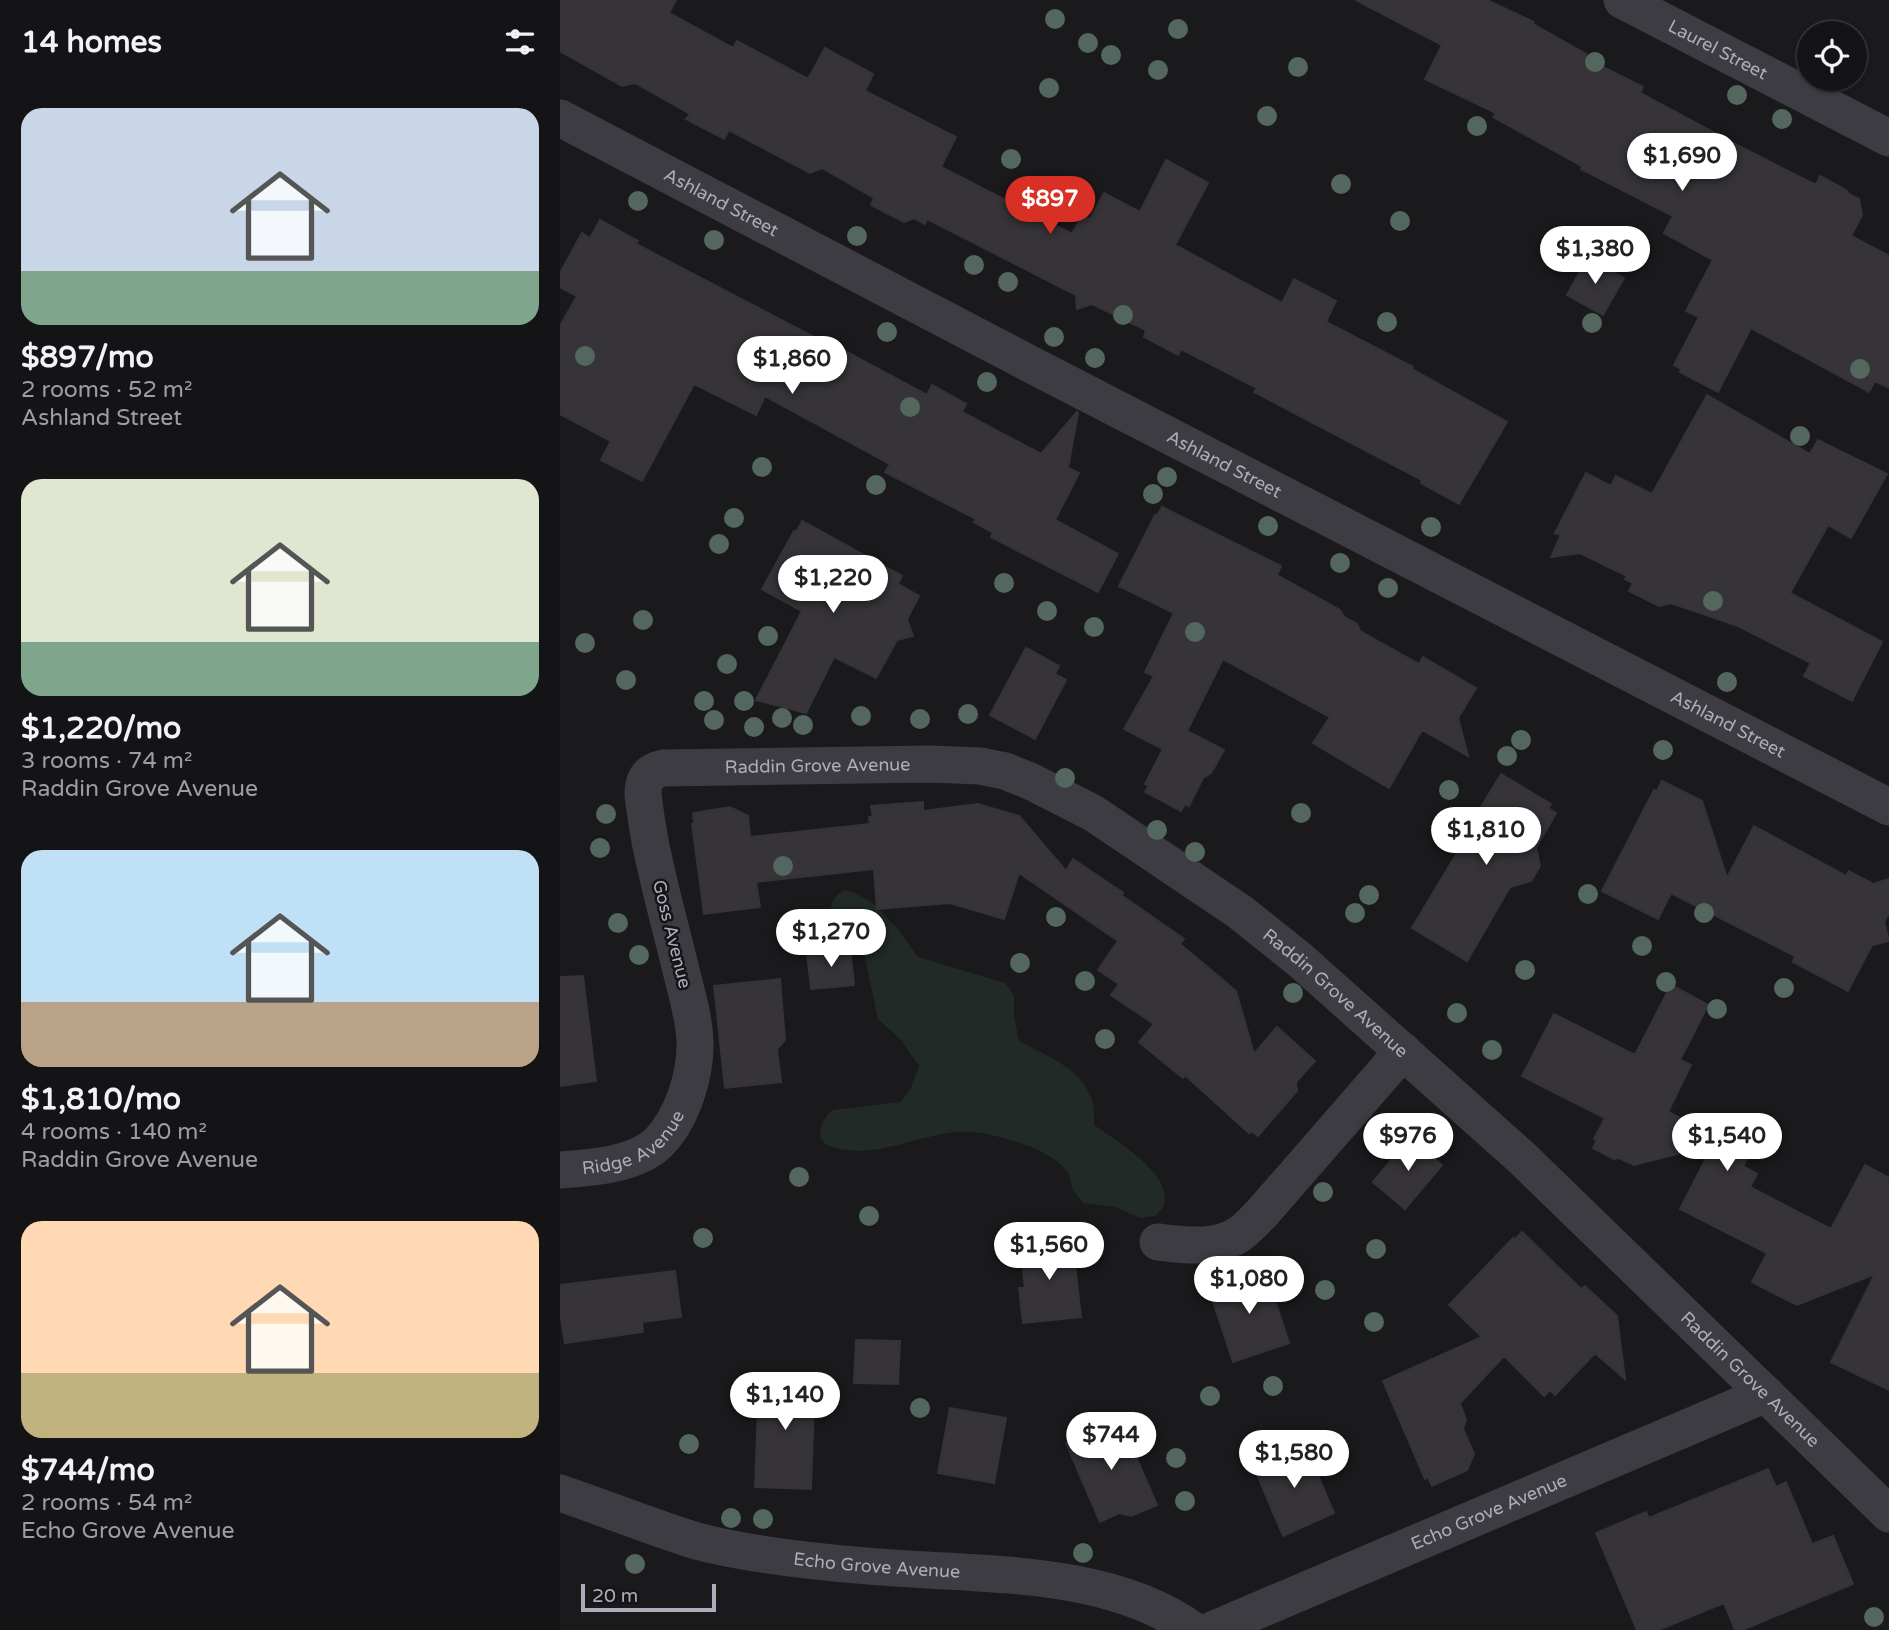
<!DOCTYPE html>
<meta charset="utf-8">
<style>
:root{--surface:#141315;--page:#1d1c1e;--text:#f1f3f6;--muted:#9d9ea0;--line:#333234;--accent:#d93025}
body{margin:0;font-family:"Varela Round",sans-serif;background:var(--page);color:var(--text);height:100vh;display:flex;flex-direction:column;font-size:26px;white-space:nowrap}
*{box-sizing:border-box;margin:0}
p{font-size:23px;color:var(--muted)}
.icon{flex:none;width:38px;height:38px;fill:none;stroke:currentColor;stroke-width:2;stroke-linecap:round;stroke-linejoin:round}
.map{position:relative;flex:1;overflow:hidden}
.details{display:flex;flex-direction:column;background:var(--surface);width:560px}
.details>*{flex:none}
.buttons{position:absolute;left:1237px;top:21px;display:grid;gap:14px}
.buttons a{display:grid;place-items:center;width:70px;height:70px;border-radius:50%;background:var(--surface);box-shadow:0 2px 5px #0004,0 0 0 2px var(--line);font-size:35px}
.scale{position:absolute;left:21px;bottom:18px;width:135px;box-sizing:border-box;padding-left:7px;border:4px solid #aeabbb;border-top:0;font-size:19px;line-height:24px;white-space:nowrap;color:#aeabbb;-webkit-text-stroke:5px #151417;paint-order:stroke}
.price{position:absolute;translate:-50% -60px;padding:0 16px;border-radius:24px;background:#fff;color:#222;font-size:23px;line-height:46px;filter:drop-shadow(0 2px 4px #0008)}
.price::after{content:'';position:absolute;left:50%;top:42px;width:21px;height:16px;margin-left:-10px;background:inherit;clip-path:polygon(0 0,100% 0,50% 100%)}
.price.current{background:var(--accent);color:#fff}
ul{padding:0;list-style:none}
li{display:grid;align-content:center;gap:14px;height:371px;padding:0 21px}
li span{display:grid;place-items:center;height:217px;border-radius:21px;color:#555}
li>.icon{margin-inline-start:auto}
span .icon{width:126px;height:126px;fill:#fffc;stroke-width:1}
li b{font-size:30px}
h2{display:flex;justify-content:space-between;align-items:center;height:84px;padding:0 21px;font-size:30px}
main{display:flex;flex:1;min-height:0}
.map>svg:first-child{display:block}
.green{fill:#212a26}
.building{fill:#363438;stroke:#353338;stroke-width:2}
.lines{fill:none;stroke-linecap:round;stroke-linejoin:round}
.minor{stroke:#3e3c43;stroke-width:37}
.tree{fill:#53675f}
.labels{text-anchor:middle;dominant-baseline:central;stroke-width:5;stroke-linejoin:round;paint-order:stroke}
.street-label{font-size:18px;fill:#aeabbb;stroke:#151417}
</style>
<main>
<section class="details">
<h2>14 homes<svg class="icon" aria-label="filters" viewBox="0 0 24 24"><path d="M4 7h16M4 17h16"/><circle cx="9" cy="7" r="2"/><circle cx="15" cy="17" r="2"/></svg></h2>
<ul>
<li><span style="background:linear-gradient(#c9d6e8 75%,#7fa58c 0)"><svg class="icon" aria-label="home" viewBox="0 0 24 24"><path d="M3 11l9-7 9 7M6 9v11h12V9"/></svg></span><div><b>$897/mo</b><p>2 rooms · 52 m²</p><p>Ashland Street</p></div></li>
<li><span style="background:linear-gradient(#dfe7d0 75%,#7fa58c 0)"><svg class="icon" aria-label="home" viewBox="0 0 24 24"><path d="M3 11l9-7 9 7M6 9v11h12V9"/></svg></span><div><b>$1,220/mo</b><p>3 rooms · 74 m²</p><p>Raddin Grove Avenue</p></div></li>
<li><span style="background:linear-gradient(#bfe0f5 70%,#b9a48a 0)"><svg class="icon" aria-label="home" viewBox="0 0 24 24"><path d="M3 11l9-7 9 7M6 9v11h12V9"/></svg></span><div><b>$1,810/mo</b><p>4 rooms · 140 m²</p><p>Raddin Grove Avenue</p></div></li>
<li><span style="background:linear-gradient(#ffd9b3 70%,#c2b280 0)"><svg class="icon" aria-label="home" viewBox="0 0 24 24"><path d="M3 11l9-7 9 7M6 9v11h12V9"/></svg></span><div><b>$744/mo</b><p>2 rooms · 54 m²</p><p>Echo Grove Avenue</p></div></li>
</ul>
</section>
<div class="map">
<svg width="1329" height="1630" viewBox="0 0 1329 1630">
<rect width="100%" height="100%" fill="#1a191c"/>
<path class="green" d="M285 890 293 892 314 904 337 928 358 957 445 983 454 995V1016L459 1041C488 1057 523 1068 533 1103 534 1110 534 1118 534 1125 555 1140 617 1176 603 1207 601 1210 598 1213 595 1216L580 1218 555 1207 523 1203C520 1199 516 1194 513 1190 510 1183 511 1176 506 1170 494 1156 473 1147 456 1142 437 1136 419 1131 398 1132 356 1135 316 1160 272 1147 252 1141 261 1119 273 1110L340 1102 350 1090 359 1066 341 1040 318 1019 304 954 273 917 271 908 273 900 279 893Z"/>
<path class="building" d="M0 0H116L109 13 173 48 177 41 248 79 265 48 313 74 305 91 396 137 381 167 512 234 522 215 530 219 544 193 580 212 606 160 648 183 615 245 722 303 734 279 776 301 766 322 853 367 852 369 947 422 899 504 861 483 862 480 694 392 697 388 621 349 618 355 584 337 586 330 532 304 517 309 516 295 367 219 365 224 354 218 344 222 311 205 314 198 262 168 250 173 169 130 164 139 126 119 130 114 75 83 62 86 0 51Z
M796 0H927L974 22 973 24 1026 54 1027 59 1083 87 1080 93 1177 145 1256 185 1260 176 1286 190 1289 194 1299 199 1302 215 1291 236 1329 256V388L1315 381 1309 392 1191 328 1158 392 1120 372 1121 369 1114 365 1139 317 1126 311 1153 260 1104 233 1113 216 1021 169 1022 166 933 117 936 113 865 79 882 45Z
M40 220 78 241 76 244 275 348 276 346 367 395 372 385 406 404 402 412 481 454 517 412 518 413 508 468 519 473 495 520 558 554 538 592 431 537 433 533 414 522 416 519 325 472 330 464 205 396 196 415 134 384 82 481 41 460 51 441 0 414V326L17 296 0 287V273L22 233 30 238Z
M1027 258 1064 278 1043 315 1007 295Z
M1147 395 1250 454 1258 440 1327 474 1291 538 1268 525 1230 593 1322 642 1292 701 1244 676 1251 663 1178 626 1111 603 1099 606 1069 591 1073 583 1065 579 1067 576 1020 553 991 557 1001 535 995 533 1026 473 1051 486 1056 476 1092 494Z
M602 507 721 566 717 575 780 610 784 617 797 624 800 631 859 664 863 657 916 688 898 718 908 756 862 730 829 788 753 743 770 717 663 659 627 731 664 750 651 773 643 778 629 806 625 804 621 811 585 792 589 786 585 784 603 749 564 729 594 676 585 672 614 613 559 586 595 515 597 516Z
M242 521 342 576 338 584 359 596 347 619 353 636 337 640 316 678 274 657 246 713 196 700 242 611 202 589 234 531 236 532Z
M466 648 499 666 495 674 506 680 475 739 430 715Z
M941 774 991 804 988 808 996 813 976 848 980 866 971 881 950 887 907 961 852 928 897 853 894 851Z
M1102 781 1142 801 1167 878 1194 826 1286 876 1289 871 1313 884 1329 879V913L1324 922 1329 941 1312 945 1288 991 1233 962 1235 956 1111 893 1098 919 1042 891 1094 790 1097 791Z
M363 802V811L418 804 459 816 506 871 513 859 563 893 561 895 624 939 620 944 676 991 694 1054 717 1027 755 1061 736 1082 737 1091 698 1136 691 1131 689 1133 625 1075 623 1078 579 1042 594 1024 551 995 559 984 538 970 558 941 459 873 444 919 390 903 317 909 314 869 196 882 200 907 144 914 132 824H134L133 813 170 807 188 816 190 837 310 824 309 817 313 816 311 806Z
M290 948 294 985 251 989 247 953Z
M23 976 36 1081 0 1086V977Z
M220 979 225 1040 217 1049 221 1082 165 1088 154 986Z
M1111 985 1148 1005 1120 1060 1131 1065 1108 1112 1190 1154 1183 1166 1197 1174 1190 1187 1271 1229 1305 1165 1329 1178V1390L1271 1362 1315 1274 1237 1305 1192 1282 1207 1253 1120 1209 1153 1145 1074 1165 1059 1158 1054 1159 1033 1148 1037 1140 1034 1139 1045 1118 962 1076 994 1014 1075 1055Z
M850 1137 882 1165 845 1209 813 1182Z
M962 1232 1021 1289 1025 1286 1057 1316 1065 1379 1035 1353 995 1395 990 1390 984 1396 944 1356 900 1403 906 1420 903 1429 914 1454 907 1470 872 1486 868 1477 865 1479 823 1381 922 1337 889 1305 953 1238 954 1240Z
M512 1239 521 1317 463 1323 459 1288H465L460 1245Z
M701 1270 704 1280 708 1279 729 1343 673 1362 652 1298 655 1297 651 1286Z
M115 1271 121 1317 82 1322 83 1332 5 1343 0 1312V1285Z
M296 1340 340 1341 338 1384 294 1383Z
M209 1373 255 1375 251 1489 195 1487 199 1382 209 1383Z
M390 1408 446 1418 434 1483 378 1473Z
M560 1420 597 1505 571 1516 559 1513 540 1522 506 1443Z
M745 1445 774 1513 723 1536 694 1467Z
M1208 1469 1216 1487 1226 1482 1252 1544 1273 1536 1293 1584 1182 1630H1175L1164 1603 1098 1630H1077L1036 1533 1086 1512 1089 1518Z"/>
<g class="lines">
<g class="minor">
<path id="s1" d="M1062 0 1329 138"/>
<path id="s2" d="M0 118 470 364 1329 807"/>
<path id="s3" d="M0 1170C30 1168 74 1165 97 1144 122 1120 136 1075 135 1041 134 1015 125 988 119 962 111 929 102 897 95 864 89 841 86 818 83 795 83 780 88 771 104 768L370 764 420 766 445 771 470 781 533 813 680 912 740 960 962 1158 1329 1514"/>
<path d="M598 1242C625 1245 658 1250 681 1233 689 1227 695 1220 702 1213L843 1051"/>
<path id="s4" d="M0 1493C44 1508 86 1525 130 1539 156 1547 182 1551 208 1555 261 1563 314 1567 367 1570 455 1575 559 1577 633 1630"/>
<path id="s5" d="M652 1630 1206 1394"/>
</g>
</g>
<g class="tree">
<circle cx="495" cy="19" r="10"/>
<circle cx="618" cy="29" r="10"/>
<circle cx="528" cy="43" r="10"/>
<circle cx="551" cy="55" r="10"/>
<circle cx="1035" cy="62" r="10"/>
<circle cx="738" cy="67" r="10"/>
<circle cx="598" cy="70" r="10"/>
<circle cx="489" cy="88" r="10"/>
<circle cx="1177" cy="95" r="10"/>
<circle cx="707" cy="116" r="10"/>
<circle cx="1222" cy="119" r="10"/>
<circle cx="917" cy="126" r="10"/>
<circle cx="451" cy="159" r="10"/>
<circle cx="781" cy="184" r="10"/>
<circle cx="78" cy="201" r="10"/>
<circle cx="840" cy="221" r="10"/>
<circle cx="297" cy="236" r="10"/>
<circle cx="154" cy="240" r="10"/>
<circle cx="414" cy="265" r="10"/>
<circle cx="448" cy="282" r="10"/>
<circle cx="563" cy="315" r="10"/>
<circle cx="827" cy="322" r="10"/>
<circle cx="1032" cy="323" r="10"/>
<circle cx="327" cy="332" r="10"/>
<circle cx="494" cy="337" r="10"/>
<circle cx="25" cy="356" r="10"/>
<circle cx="535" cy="358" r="10"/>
<circle cx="1300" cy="369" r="10"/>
<circle cx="427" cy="382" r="10"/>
<circle cx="350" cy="407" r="10"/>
<circle cx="1240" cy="436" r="10"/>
<circle cx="202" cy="467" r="10"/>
<circle cx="607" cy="477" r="10"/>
<circle cx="316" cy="485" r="10"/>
<circle cx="593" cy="494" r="10"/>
<circle cx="174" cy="518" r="10"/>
<circle cx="708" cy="526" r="10"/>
<circle cx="871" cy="527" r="10"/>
<circle cx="159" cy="544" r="10"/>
<circle cx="780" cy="563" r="10"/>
<circle cx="444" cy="583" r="10"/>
<circle cx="828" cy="588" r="10"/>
<circle cx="1153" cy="601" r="10"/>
<circle cx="487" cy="611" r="10"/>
<circle cx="83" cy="620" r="10"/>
<circle cx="534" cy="627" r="10"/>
<circle cx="635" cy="632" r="10"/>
<circle cx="208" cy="636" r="10"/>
<circle cx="25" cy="643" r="10"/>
<circle cx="167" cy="664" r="10"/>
<circle cx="66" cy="680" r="10"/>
<circle cx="1167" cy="682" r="10"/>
<circle cx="144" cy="701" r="10"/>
<circle cx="184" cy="701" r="10"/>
<circle cx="408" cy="714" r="10"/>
<circle cx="301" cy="716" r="10"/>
<circle cx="222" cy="718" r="10"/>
<circle cx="360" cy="719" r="10"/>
<circle cx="154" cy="720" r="10"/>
<circle cx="243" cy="725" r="10"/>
<circle cx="194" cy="727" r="10"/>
<circle cx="961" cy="740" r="10"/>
<circle cx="1103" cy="750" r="10"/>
<circle cx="947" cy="756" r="10"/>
<circle cx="505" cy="778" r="10"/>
<circle cx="889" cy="790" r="10"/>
<circle cx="741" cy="813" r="10"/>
<circle cx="46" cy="814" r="10"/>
<circle cx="597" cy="830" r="10"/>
<circle cx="40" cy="848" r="10"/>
<circle cx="635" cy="852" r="10"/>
<circle cx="223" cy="866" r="10"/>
<circle cx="1028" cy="894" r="10"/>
<circle cx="809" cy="895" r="10"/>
<circle cx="795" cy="913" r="10"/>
<circle cx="1144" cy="913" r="10"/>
<circle cx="496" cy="917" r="10"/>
<circle cx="58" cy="923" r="10"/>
<circle cx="1082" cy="946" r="10"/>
<circle cx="79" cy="955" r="10"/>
<circle cx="460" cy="963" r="10"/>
<circle cx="965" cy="970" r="10"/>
<circle cx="525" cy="981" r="10"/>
<circle cx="1106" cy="982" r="10"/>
<circle cx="1224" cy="988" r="10"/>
<circle cx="733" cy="993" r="10"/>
<circle cx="1157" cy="1009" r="10"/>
<circle cx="897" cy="1013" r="10"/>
<circle cx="545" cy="1039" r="10"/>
<circle cx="932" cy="1050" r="10"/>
<circle cx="239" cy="1177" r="10"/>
<circle cx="763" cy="1192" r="10"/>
<circle cx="309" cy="1216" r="10"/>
<circle cx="143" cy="1238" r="10"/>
<circle cx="816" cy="1249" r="10"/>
<circle cx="765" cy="1290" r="10"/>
<circle cx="814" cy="1322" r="10"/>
<circle cx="713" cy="1386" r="10"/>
<circle cx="650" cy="1396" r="10"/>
<circle cx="360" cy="1408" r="10"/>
<circle cx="129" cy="1444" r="10"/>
<circle cx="616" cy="1458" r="10"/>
<circle cx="625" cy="1501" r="10"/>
<circle cx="171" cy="1518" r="10"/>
<circle cx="203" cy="1519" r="10"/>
<circle cx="523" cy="1553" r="10"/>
<circle cx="75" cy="1564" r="10"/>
<circle cx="1314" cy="1617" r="10"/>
</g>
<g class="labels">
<g class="street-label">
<text stroke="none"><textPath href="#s1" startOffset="108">Laurel Street</textPath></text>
<text stroke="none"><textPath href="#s2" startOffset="182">Ashland Street</textPath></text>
<text stroke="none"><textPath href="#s2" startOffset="749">Ashland Street</textPath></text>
<text stroke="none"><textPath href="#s2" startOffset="1316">Ashland Street</textPath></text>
<text stroke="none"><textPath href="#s3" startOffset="658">Raddin Grove Avenue</textPath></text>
<text transform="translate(112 934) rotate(76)">Goss Avenue</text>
<text stroke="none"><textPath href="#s3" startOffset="1246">Raddin Grove Avenue</textPath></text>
<text stroke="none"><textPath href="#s3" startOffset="82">Ridge Avenue</textPath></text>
<text stroke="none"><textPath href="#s3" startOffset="1813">Raddin Grove Avenue</textPath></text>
<text stroke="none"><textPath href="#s5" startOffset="301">Echo Grove Avenue</textPath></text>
<text stroke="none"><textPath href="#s4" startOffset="327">Echo Grove Avenue</textPath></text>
</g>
</g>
</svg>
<div class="buttons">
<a><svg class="icon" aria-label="locate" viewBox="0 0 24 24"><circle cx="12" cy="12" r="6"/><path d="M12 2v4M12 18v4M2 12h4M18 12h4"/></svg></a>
</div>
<div class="scale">20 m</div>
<b class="price" style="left:1122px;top:193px">$1,690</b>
<b class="price current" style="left:490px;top:236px">$897</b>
<b class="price" style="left:1035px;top:286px">$1,380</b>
<b class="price" style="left:232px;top:396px">$1,860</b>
<b class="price" style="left:273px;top:615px">$1,220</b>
<b class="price" style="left:926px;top:867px">$1,810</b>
<b class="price" style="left:271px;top:969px">$1,270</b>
<b class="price" style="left:848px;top:1173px">$976</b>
<b class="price" style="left:1167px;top:1173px">$1,540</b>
<b class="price" style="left:489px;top:1282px">$1,560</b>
<b class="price" style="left:689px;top:1316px">$1,080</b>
<b class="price" style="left:225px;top:1432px">$1,140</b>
<b class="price" style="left:551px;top:1472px">$744</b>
<b class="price" style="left:734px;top:1490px">$1,580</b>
</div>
</main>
